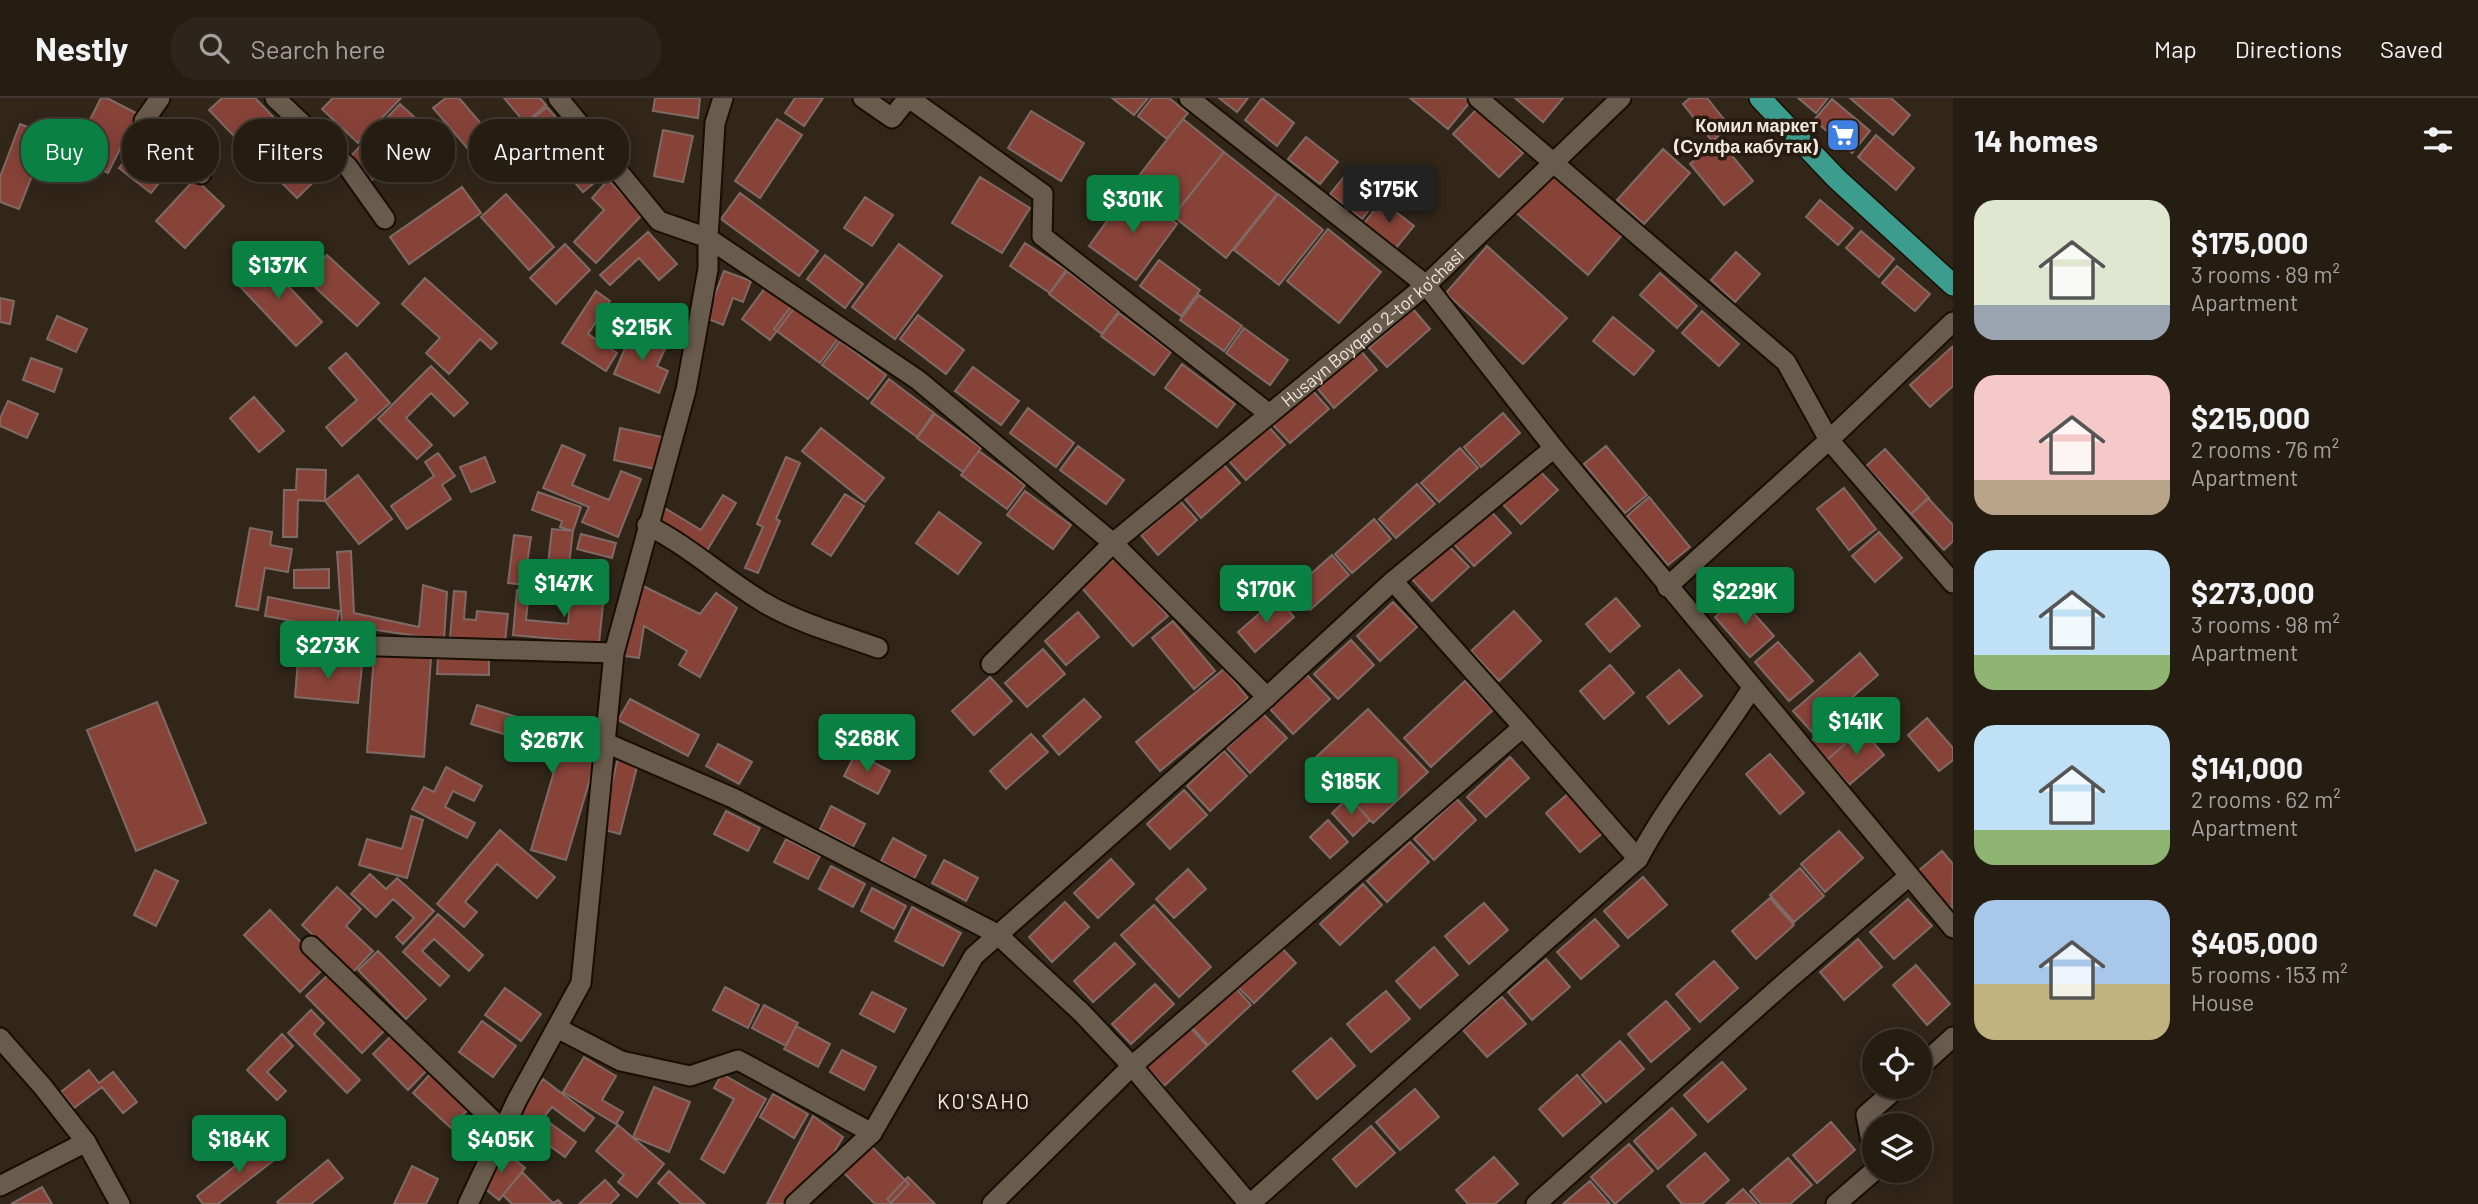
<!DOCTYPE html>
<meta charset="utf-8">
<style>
:root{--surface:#251c12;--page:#2d251b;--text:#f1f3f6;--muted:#a3a19f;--line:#423a32;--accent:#0b8043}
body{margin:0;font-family:Barlow,sans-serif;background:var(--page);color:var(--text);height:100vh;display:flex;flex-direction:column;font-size:26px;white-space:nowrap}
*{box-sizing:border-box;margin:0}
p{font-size:23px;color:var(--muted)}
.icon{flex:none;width:38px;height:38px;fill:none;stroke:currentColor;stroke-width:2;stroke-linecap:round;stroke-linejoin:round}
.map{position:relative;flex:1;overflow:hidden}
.sheet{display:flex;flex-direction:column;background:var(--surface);width:525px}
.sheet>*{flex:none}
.banner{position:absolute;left:21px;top:21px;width:665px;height:63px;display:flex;gap:14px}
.fabs{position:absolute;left:1862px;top:931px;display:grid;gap:14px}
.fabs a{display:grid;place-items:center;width:70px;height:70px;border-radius:50%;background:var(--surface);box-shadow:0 4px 18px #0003,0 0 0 2px var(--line);font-size:35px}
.price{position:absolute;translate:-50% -60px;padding:0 16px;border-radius:7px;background:var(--accent);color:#fff;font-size:23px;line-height:46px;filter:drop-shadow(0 2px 4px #0008)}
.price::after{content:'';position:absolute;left:50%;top:42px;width:21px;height:16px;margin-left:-10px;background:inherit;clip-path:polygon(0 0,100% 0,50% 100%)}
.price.active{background:#222;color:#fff}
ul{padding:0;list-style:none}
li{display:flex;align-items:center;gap:21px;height:175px;padding:0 21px}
li span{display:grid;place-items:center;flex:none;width:196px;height:140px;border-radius:21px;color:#555}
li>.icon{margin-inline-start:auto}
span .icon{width:84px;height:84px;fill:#fffc;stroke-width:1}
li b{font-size:30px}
h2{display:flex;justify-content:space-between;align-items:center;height:84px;padding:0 21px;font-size:30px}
.pill{padding:0 24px;border-radius:28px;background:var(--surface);box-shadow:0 4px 18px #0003,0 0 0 2px var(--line);font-size:24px;line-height:63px}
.pill.active{background:var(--accent);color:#fff}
header{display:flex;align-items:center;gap:42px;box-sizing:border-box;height:98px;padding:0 35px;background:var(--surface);border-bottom:2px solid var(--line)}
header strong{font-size:33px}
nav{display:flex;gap:38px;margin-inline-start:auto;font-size:24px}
.search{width:490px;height:63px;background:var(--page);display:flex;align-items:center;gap:18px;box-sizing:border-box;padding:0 24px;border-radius:28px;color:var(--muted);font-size:26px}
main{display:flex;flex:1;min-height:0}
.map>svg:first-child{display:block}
.building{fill:#884339;stroke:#806a66;stroke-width:2}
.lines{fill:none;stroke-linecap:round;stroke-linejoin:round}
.minor-casing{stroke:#180e03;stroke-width:23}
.major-casing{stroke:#180e03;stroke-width:24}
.minor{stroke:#695c4d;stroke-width:19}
.major{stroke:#3c9d8e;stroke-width:21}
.labels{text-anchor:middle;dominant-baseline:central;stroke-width:7;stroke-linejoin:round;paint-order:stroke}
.poi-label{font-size:18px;font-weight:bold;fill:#f1e9e0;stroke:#271c0f;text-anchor:end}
.street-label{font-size:18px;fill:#f1e9e0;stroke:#271c0f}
.quarter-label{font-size:21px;letter-spacing:2px;fill:#f1e9e0;stroke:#271c0f}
</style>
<header>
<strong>Nestly</strong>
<div class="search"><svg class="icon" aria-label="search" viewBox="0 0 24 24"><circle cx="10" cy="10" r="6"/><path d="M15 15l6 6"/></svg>Search here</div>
<nav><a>Map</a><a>Directions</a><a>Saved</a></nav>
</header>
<main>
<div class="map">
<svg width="1953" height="1106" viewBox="0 0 1953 1106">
<rect width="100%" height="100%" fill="#312618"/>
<path class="building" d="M101 0H107L138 16 108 75 88 65 97 47 81 39Z
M222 0H255L290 36 260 65 209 12Z
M333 0H401L358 45 322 11Z
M446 0H459L489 35 469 52 433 10Z
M504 0H540L546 7 525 25Z
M655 0H700L698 20 653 13Z
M795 0H823L804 28 785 15Z
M1112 0H1148L1134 17Z
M1152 0H1169L1188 15 1167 41 1138 18Z
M1219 0H1248L1237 14Z
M1262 0 1294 25 1277 48 1245 22Z
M1410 0H1466L1470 4 1448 31Z
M1515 0H1563L1543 24Z
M1690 0H1707L1730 29 1712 43 1683 6Z
M1798 0H1828L1816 15Z
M1850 0H1891L1910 17 1893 37Z
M1832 1 1870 33 1852 55 1814 22Z
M400 6 423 27 371 83 348 61Z
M547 9 581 49 563 64 529 24Z
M1477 11 1523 55 1499 79 1453 36Z
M1031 13 1084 45 1061 83 1008 50Z
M777 21 802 37 760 100 735 83Z
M1183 21 1224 54 1179 111 1138 79Z
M20 26 48 37 19 111 0 104V79Z
M663 32 693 38 683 84 654 78Z
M1876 37 1914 70 1896 92 1858 59Z
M146 38 177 63 151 95 119 70Z
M1306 39 1338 64 1320 86 1288 61Z
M1719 42 1753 83 1724 107 1690 66Z
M305 50 326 72 297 100 276 79Z
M581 51 604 77 583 94 561 69Z
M1663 51 1690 75 1644 126 1617 102Z
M1224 54 1277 96 1226 160 1173 118Z
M1548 73 1622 137 1588 177 1514 113Z
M1348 74 1379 99 1362 121 1330 96Z
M980 79 1030 110 1002 155 952 125Z
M195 81 224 108 185 150 156 123Z
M608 82 643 116 596 165 574 144 604 112 592 100Z
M462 89 481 115 409 166 390 139Z
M1130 91 1177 126 1136 182 1089 148Z
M740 95 818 153 799 178 721 121Z
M506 96 554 149 529 172 481 119Z
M1278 96 1323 132 1279 187 1234 152Z
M865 99 893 117 872 148 844 130Z
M1820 102 1853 130 1838 147 1806 119Z
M1382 103 1414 128 1396 150 1364 125Z
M1328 131 1381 174 1339 225 1287 183Z
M1861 133 1894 161 1879 179 1846 150Z
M648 134 677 166 659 182 639 160 610 187 600 177Z
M1025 145 1066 172 1050 195 1010 168Z
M565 146 590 172 556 206 530 180Z
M899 146 942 178 895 241 852 209Z
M1487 148 1567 220 1523 266 1446 195Z
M1736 154 1760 176 1735 204 1711 182Z
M327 157 379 205 357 228 305 180Z
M825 157 863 186 845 210 807 181Z
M260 158 322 224 296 248 234 182Z
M1159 162 1200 192 1181 218 1140 188Z
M1897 168 1930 196 1915 213 1882 185Z
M724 173 751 183 743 204 733 200 723 227 706 220Z
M1067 173 1119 213 1102 236 1049 196Z
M1660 175 1697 208 1677 230 1640 197Z
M425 180 497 245 491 251 480 241 449 276 426 255 440 240 402 206Z
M767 187 796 208 770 242 742 221Z
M596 193 610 203 588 236 617 255 606 273 562 245Z
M1199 197 1242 228 1224 253 1180 222Z
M0 200 14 203 10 226 0 224Z
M792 207 838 241 820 265 774 231Z
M1413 211 1430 231 1387 269 1369 250Z
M1702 213 1739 246 1719 268 1682 235Z
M1119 215 1171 254 1154 277 1101 238Z
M918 217 964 252 946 276 900 241Z
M57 218 87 231 76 254 47 241Z
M1613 219 1654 253 1634 277 1593 243Z
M1244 230 1288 262 1270 287 1226 255Z
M632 234 666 249 657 268 668 273 659 295 614 276Z
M840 243 886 277 868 301 822 267Z
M1953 248V288L1930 309 1910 287Z
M1360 252 1377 272 1334 310 1317 290Z
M346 255 390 305 342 348 326 329 357 302 329 270Z
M31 260 62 271 54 294 23 282Z
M1182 266 1235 306 1217 329 1165 290Z
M431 268 468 305 454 318 431 295 406 320 432 347 417 361 378 321Z
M973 269 1019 303 1001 327 955 293Z
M889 281 934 315 917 339 871 305Z
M1311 291 1329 311 1290 345 1272 326Z
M254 299 284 333 259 354 230 320Z
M8 303 38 316 27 340 0 328V320Z
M1028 310 1074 345 1056 369 1010 335Z
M1503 315 1520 335 1481 369 1464 349Z
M935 316 981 350 963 374 917 340Z
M1267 327 1285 347 1246 382 1228 362Z
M620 330 662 339 655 371 614 362Z
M821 330 884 380 865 404 802 353Z
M562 347 585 357 572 387 609 402 621 373 641 381 618 439 582 424 589 409 543 390Z
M1078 348 1124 382 1106 406 1060 372Z
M1606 348 1647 397 1625 415 1584 366Z
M1460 350 1478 370 1439 404 1421 385Z
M1885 351 1929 400 1911 416 1866 368Z
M979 353 1025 387 1007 411 961 377Z
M438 355 455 378 442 387 451 401 407 431 391 408 434 378 425 364Z
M485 359 495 384 471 394 460 369Z
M786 359 800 365 776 421 780 423 758 475 745 470 763 429 757 426Z
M1223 366 1240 385 1201 420 1184 400Z
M1534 367 1558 392 1521 426 1498 401Z
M297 371 326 372 325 403 298 402 297 439H283L284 392H296Z
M358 377 392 421 359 446 325 403Z
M1417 386 1435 406 1396 440 1379 421Z
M1844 390 1876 431 1849 452 1817 411Z
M1025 393 1071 427 1053 451 1007 417Z
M538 394 581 409 573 433 560 429 562 423 532 412Z
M845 396 864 408 831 458 812 446Z
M723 397 736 405 706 454 655 422 663 409 701 432Z
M1649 399 1690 449 1668 467 1627 418Z
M1928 400 1953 427V443L1944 452 1911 416Z
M1180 403 1197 422 1158 457 1141 437Z
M1487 409 1511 435 1474 468 1451 443Z
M939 414 981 445 958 476 916 445Z
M1374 421 1391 441 1352 475 1335 456Z
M250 430 272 434 270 447 292 451 288 474 265 470 258 512 236 508Z
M552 431 573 433 566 492 508 485 514 437 531 439 526 472 547 474Z
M1879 434 1902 460 1875 484 1852 458Z
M581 436 616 445 612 460 577 451Z
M1445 444 1469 469 1432 503 1409 478Z
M351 453 354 515 419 529 423 487 447 494 444 542 342 527 337 454Z
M1332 457 1349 477 1310 512 1293 492Z
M1116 459 1168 518 1133 548 1081 489Z
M329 471V490H294V472Z
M639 486 700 516 716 495 737 510 700 579 679 567 687 553 644 528 639 560 624 558Z
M517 492 529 493 526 522 568 526 571 493 604 497 599 545 513 537Z
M454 493 466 494 464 521 476 522 477 513 508 516 505 544 450 540Z
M268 499 339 513 334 540 302 535 304 525 265 518Z
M1739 499 1774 538 1750 559 1715 519Z
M1277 500 1294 519 1255 554 1238 534Z
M1616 500 1640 528 1610 554 1586 526Z
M1393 504 1417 529 1380 563 1357 538Z
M1514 513 1541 543 1499 583 1471 553Z
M1078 514 1099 539 1066 567 1045 543Z
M1173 523 1215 573 1194 591 1152 540Z
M1351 542 1374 567 1338 601 1314 576Z
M1778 544 1813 583 1789 603 1755 564Z
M1043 551 1065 576 1027 609 1005 585Z
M1860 555 1878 577 1812 634 1793 613Z
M374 556 431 560 424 659 367 654Z
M438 558 489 559V577L437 576Z
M298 562 362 568 358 605 295 599Z
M1610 567 1634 595 1604 621 1580 593Z
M1224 571 1248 600 1160 673 1136 644Z
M1679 572 1702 598 1669 626 1647 599Z
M1306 576 1330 601 1293 636 1270 611Z
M990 579 1012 603 974 637 952 613Z
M1465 583 1493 612 1431 669 1404 640Z
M630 601 699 637 688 658 618 622Z
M1084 601 1101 619 1059 657 1043 638Z
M157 604 206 725 136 753 87 632Z
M477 607 601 644 566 762 531 752 560 653 471 626Z
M1368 611 1428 674 1373 725 1314 661Z
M1847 612 1863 630 1827 662 1811 643Z
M1263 616 1287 640 1250 675 1227 650Z
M1927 620 1953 650V662L1939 673 1908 637Z
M1862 631 1884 657 1849 687 1827 662Z
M1031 636 1048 654 1006 691 990 673Z
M718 646 752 664 739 686 706 668Z
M1224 653 1247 678 1210 713 1187 688Z
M856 655 890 673 878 696 844 678Z
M1770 656 1804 695 1780 716 1746 676Z
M1510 659 1529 680 1486 719 1467 699Z
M618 660 638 665 620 736 601 731Z
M446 669 482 688 474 703 453 693 445 709 475 725 467 740 412 711 424 689 434 694Z
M1184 692 1207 717 1170 751 1147 726Z
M1570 694 1604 734 1580 754 1546 715Z
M1349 699 1370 722 1353 738 1332 715Z
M1457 701 1476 722 1434 762 1414 741Z
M831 708 865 726 853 749 820 731Z
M726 713 760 730 748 753 714 736Z
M411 718 423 722 407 780 359 767 367 741 402 751Z
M1328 722 1348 744 1330 760 1310 739Z
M500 732 555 779 537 800 497 766 465 804 477 814 464 829 437 806Z
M1839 733 1863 760 1825 794 1801 766Z
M893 740 926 758 914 781 881 763Z
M786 741 820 758 808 781 774 764Z
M1410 744 1429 764 1387 804 1367 783Z
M1942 753 1953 766 1952 812 1918 773Z
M1111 761 1134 786 1098 820 1074 795Z
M944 762 978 780 966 803 932 785Z
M831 768 865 786 853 809 819 791Z
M1800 770 1824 798 1794 824 1770 797Z
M1188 771 1206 791 1174 820 1156 801Z
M155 772 178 783 156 828 134 817Z
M370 776 386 791 397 780 434 813 403 846 396 839 414 820 393 801 376 819 351 796Z
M1643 779 1667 807 1628 840 1604 813Z
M1363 786 1382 807 1340 847 1320 826Z
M337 789 361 811 346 828 373 853 353 874 302 827Z
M872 790 906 808 894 831 861 813Z
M1770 800 1794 827 1756 861 1732 833Z
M1908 801 1932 828 1894 861 1870 834Z
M1065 804 1089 829 1052 864 1029 839Z
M1484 805 1508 832 1469 866 1445 838Z
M1154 807 1211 869 1179 899 1121 837Z
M912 809 961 835 943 868 895 843Z
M270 812 325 869 300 894 244 837Z
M438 816 483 857 469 873 434 841 422 853 449 878 440 888 403 854Z
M1595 821 1619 848 1581 881 1557 854Z
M1858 841 1882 869 1844 902 1820 874Z
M1115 845 1135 866 1093 904 1074 883Z
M1277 845 1296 865 1254 905 1234 885Z
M1434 849 1458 877 1420 910 1396 883Z
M378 853 426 901 406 921 358 872Z
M1546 861 1570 889 1532 922 1508 894Z
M1714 863 1738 890 1700 924 1676 896Z
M1916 867 1950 906 1927 927 1893 887Z
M332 873 387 930 362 955 306 898Z
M1155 886 1174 906 1131 946 1112 926Z
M1232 886 1251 907 1208 947 1189 926Z
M725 889 759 907 748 930 713 912Z
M505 890 541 916 521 943 485 917Z
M1386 893 1410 921 1371 954 1347 926Z
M872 894 906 911 894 934 860 916Z
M1502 899 1526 926 1487 959 1463 932Z
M1666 903 1690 931 1651 964 1628 936Z
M764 907 798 925 786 948 752 930Z
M311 912 324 925 314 936 360 982 347 995 288 935Z
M482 923 516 948 493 979 459 954Z
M1188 927 1207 948 1164 988 1145 967Z
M796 928 830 946 818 969 784 951Z
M395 934 429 970 408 992 373 956Z
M282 936 293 948 267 974 286 993 277 1002 247 972Z
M1331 940 1355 968 1317 1001 1293 973Z
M1620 943 1644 971 1606 1004 1582 977Z
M842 952 876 969 864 992 830 974Z
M584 959 616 978 602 1002 623 1014 616 1026 563 994Z
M1722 964 1746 991 1708 1024 1684 997Z
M89 972 99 985 113 974 137 1004 123 1015 102 989 74 1010 61 994Z
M433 973 471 1008 451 1030 413 995Z
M722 976 766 1001 724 1075 701 1061 734 1001 714 990Z
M1577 977 1601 1005 1563 1038 1539 1011Z
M543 981 594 1020 584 1033 552 1009 543 1020 576 1044 565 1059 513 1021Z
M654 989 690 1004 669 1054 633 1039Z
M1415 991 1439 1019 1400 1052 1376 1024Z
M773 996 808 1016 794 1040 760 1019Z
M1672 1010 1696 1037 1658 1071 1634 1043Z
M813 1018 843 1039 824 1072 789 1106H767Z
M1831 1024 1855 1052 1817 1085 1793 1057Z
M618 1027 664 1066 637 1099 618 1084 624 1077 596 1053Z
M1371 1028 1395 1055 1356 1089 1333 1061Z
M267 1043 279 1058 218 1106H203L197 1098Z
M1629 1046 1653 1073 1615 1106 1591 1079Z
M871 1048 909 1086 890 1106H875L844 1075Z
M503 1052 525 1070 499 1102 477 1084Z
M1705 1055 1729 1082 1702 1106H1682L1667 1088Z
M1494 1059 1518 1086 1495 1106H1468L1456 1092Z
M1788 1060 1812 1087 1790 1106H1761L1750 1093Z
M328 1062 343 1080 311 1106H279L277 1104Z
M412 1068 438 1081 426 1106H394Z
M669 1073 705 1106H681L658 1085Z
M522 1074 553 1105 558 1102 562 1106H512L503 1097Z
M908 1079 935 1106H892L887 1101Z
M605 1082 619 1097 610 1106H579Z
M1590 1083 1610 1106H1563Z
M42 1089 52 1106H11Z
M1743 1091 1757 1106H1726Z"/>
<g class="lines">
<g class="minor-casing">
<g id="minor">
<path d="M160 0 144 23 201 76"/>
<path d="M275 0 348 69 385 121"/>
<path d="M723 0 715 25 708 140 918 282 1113 445 1267 599"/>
<path d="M863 0 892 20 908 0"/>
<path d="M909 0 1043 96 1042 138 1268 315"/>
<path d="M1478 0 1786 264 1829 342 1953 485"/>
<path d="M1554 350 1953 830"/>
<path d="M647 427C689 448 723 480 763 504 798 525 840 536 878 550"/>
<path d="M1667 489 1829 342 1953 224"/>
<path d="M312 546 614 555"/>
<path id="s1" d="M991 566 1113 445 1426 187 1621 0"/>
<path d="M1523 629 1638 761"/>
<path d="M606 645 733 700 997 836 1082 915 1132 968 1249 1106"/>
<path d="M311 848 503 1032"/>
<path d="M557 930 621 963 690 978 738 962 872 1035 974 858 1267 599 1393 483 1554 350 1426 187 1189 0"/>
<path d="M0 940 43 989 86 1044 120 1106"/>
<path d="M1920 969 1953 939"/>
<path d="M1874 1059 1866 1017 1898 989"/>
<path d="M0 1088 86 1044"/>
<path d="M468 1106 517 1002 581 885 614 555 686 292 708 171V140L659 123 558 0"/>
<path d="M795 1106 872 1035"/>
<path d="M992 1106 1132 968 1523 629 1393 483"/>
<path d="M1250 1106 1638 761C1670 701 1715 648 1752 590"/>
<path d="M1536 1106 1781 888 1909 778"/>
<path d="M1836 1106 1874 1073"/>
</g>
</g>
<g class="major-casing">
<path id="major" d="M1760 0 1837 81 1953 187"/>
</g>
<use href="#minor" class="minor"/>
<use href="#major" class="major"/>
</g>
<defs>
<g id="supermarket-square" transform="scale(1.75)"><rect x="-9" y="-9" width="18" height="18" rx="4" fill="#3f7fe0" stroke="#271c0f"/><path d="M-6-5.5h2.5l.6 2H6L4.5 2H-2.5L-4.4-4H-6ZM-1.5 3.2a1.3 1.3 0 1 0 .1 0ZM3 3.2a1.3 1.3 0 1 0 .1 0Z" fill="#fff"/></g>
</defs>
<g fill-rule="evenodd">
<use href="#supermarket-square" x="1843" y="37"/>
</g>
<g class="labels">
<g class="poi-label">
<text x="1818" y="27">Комил маркет<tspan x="1818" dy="21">(Сулфа кабутак)</tspan></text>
</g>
<g class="street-label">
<text stroke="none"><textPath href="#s1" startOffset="509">Husayn Boyqaro 2-tor ko'chasi</textPath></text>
</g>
<g class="quarter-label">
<text x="984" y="1002">KO'SAHO</text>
</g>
</g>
</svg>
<div class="fabs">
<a><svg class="icon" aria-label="locate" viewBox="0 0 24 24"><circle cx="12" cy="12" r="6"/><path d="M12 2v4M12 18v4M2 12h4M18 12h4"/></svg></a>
<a><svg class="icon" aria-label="layers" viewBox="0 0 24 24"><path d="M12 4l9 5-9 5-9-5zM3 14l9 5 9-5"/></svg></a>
</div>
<b class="price active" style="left:1389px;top:127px">$175K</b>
<b class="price" style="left:1133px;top:137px">$301K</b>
<b class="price" style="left:278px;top:203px">$137K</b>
<b class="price" style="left:642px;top:265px">$215K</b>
<b class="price" style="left:564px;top:521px">$147K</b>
<b class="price" style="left:1266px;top:527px">$170K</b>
<b class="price" style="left:1745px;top:529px">$229K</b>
<b class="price" style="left:328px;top:583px">$273K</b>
<b class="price" style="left:1856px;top:659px">$141K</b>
<b class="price" style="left:867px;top:676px">$268K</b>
<b class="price" style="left:552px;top:678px">$267K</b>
<b class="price" style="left:1351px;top:719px">$185K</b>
<b class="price" style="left:239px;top:1077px">$184K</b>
<b class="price" style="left:501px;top:1077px">$405K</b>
<div class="banner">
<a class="pill active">Buy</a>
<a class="pill">Rent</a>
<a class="pill">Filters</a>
<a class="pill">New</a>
<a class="pill">Apartment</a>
</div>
</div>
<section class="sheet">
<h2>14 homes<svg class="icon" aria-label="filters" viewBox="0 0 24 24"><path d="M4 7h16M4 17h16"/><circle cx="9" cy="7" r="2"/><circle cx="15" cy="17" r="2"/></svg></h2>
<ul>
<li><span style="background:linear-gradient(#dfe7d0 75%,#9aa5b1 0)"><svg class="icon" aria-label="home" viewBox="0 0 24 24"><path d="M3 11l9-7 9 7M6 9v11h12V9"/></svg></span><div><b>$175,000</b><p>3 rooms · 89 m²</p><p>Apartment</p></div></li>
<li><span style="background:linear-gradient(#f6c9c9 75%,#b9a48a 0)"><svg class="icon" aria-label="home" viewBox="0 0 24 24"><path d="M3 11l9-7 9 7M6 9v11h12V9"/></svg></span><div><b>$215,000</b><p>2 rooms · 76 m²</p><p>Apartment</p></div></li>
<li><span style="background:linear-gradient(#bfe0f5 75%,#8fb573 0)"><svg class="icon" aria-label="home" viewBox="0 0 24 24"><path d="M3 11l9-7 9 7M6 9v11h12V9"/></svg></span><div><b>$273,000</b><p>3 rooms · 98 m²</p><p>Apartment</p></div></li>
<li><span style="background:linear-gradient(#bfe0f5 75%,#8fb573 0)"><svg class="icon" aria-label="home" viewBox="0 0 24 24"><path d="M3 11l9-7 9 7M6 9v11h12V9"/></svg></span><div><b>$141,000</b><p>2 rooms · 62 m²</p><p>Apartment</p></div></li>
<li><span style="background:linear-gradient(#a9c7e8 60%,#c2b280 0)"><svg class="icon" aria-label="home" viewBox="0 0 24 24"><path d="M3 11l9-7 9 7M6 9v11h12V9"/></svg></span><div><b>$405,000</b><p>5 rooms · 153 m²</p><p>House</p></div></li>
</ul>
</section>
</main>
